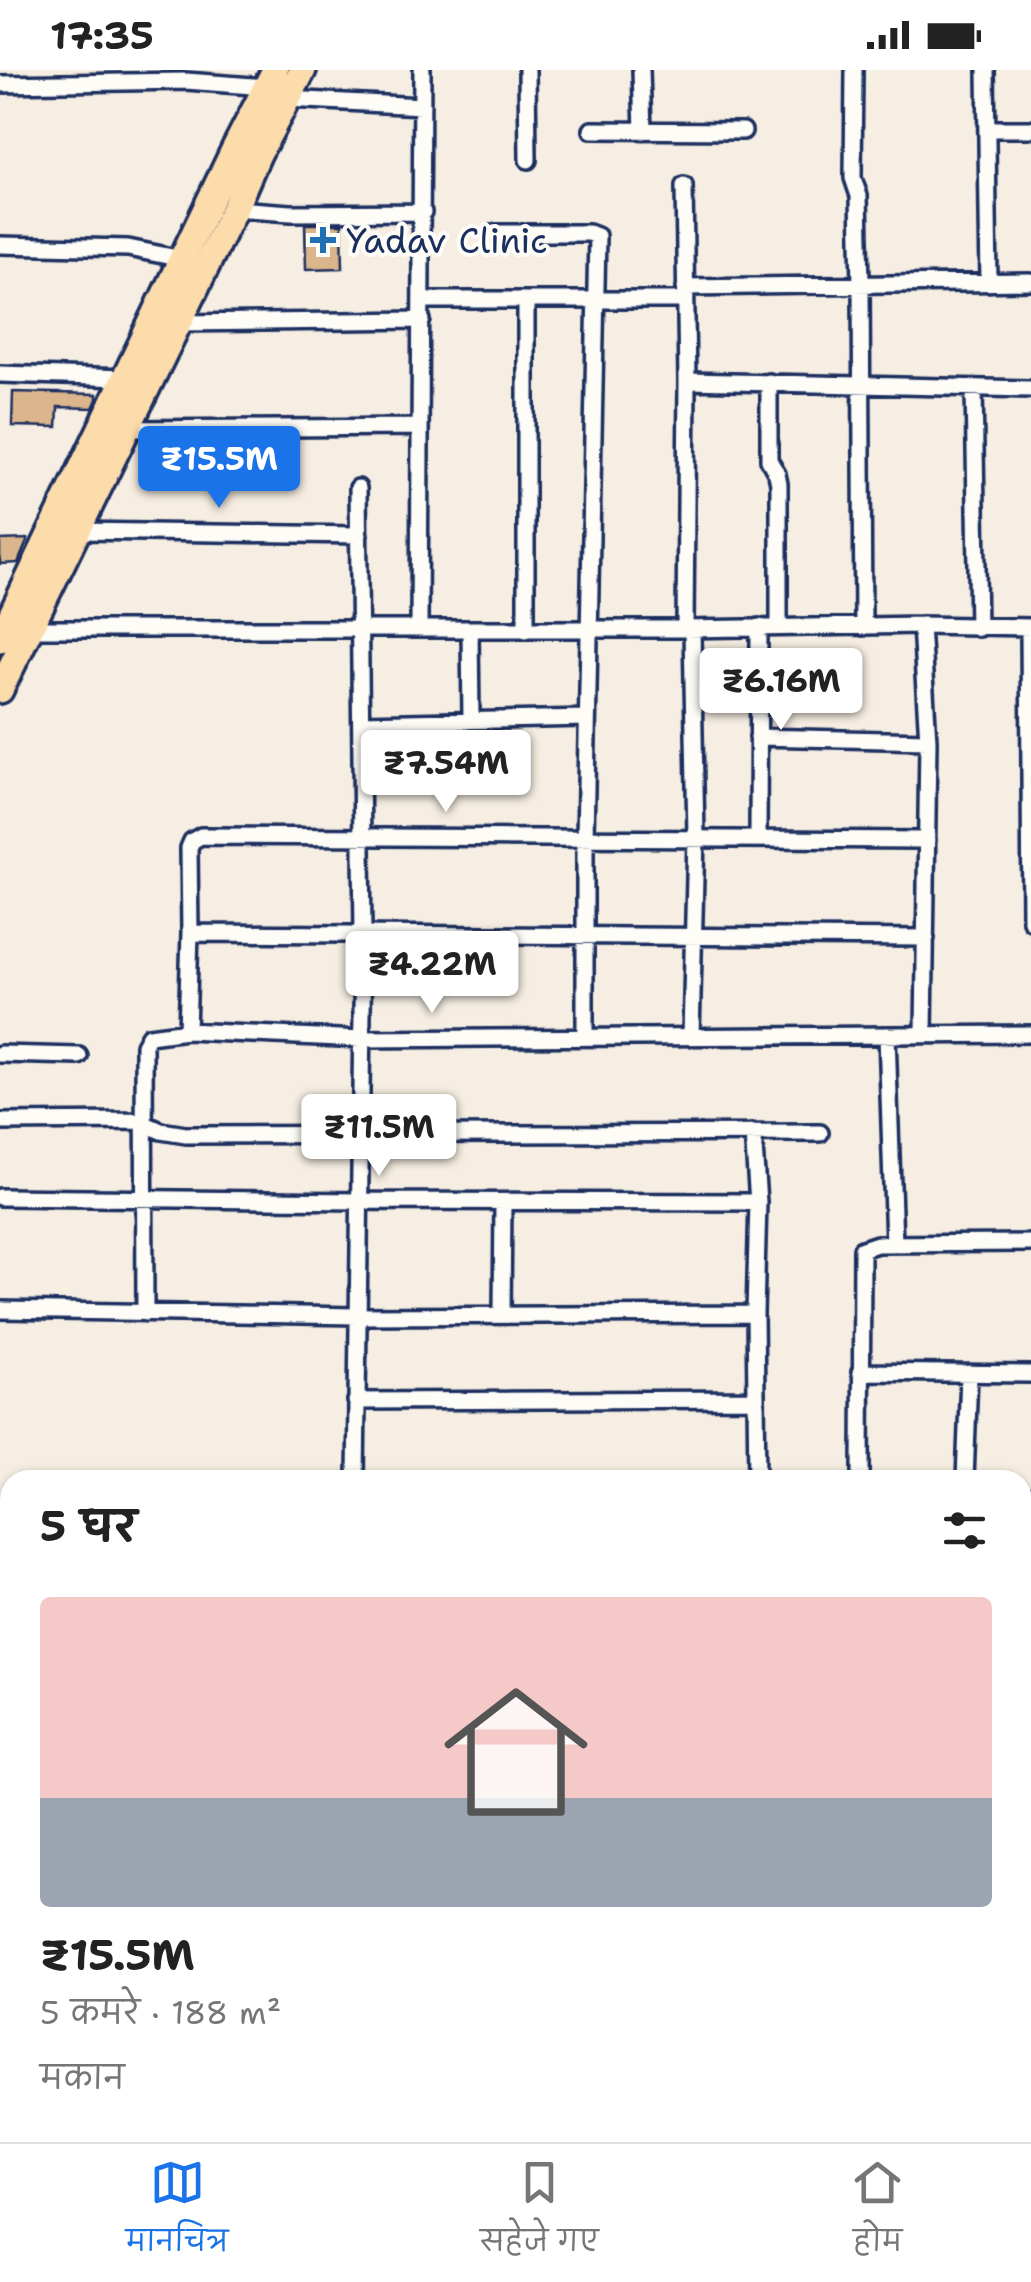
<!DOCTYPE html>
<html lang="hi">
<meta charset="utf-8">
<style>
:root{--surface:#fff;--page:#f6f6f6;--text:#222;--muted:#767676;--line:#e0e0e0;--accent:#1a73e8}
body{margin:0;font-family:"Shantell Sans","Playpen Sans Deva",sans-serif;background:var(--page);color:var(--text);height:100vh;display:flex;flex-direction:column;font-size:38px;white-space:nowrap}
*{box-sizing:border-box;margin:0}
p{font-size:32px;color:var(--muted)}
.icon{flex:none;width:55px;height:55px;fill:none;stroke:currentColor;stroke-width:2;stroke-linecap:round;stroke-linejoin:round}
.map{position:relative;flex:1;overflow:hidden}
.details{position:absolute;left:0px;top:1400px;width:1032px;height:672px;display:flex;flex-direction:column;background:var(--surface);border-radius:30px 30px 0 0;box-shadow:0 2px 8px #0004}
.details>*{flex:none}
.price{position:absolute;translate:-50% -85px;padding:0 22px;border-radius:10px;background:#fff;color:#222;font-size:32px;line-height:65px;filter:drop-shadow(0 2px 5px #0008)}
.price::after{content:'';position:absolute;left:50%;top:60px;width:30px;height:22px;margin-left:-15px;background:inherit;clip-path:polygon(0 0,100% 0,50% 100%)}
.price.selected{background:var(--accent);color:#fff}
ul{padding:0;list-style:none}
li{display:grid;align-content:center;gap:20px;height:530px;padding:0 40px}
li+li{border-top:2px solid var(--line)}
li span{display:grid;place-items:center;height:310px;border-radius:10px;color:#555}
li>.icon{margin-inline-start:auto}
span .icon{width:180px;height:180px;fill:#fffc;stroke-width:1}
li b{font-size:42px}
h2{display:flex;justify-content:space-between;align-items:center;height:120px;padding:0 40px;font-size:42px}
.status{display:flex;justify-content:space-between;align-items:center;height:70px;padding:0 50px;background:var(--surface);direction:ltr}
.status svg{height:28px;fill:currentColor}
.tabs{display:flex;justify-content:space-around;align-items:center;height:140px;border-top:2px solid var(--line);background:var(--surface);font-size:28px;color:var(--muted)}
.tabs a{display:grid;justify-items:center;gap:5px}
.tabs .selected{color:var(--accent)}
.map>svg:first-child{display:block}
.building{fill:#dbb68c;stroke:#1b2f5e;stroke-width:2.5}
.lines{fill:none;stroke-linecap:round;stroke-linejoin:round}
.street-casing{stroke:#1b2f5e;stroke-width:22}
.primary-casing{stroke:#1b2f5e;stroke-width:32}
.street{stroke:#fdfcf7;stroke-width:15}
.primary{stroke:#fddcac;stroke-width:25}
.poi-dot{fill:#1f6fb2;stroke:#fdfcf7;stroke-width:4}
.labels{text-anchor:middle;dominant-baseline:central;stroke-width:8;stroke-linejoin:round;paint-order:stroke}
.poi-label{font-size:35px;fill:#1b2f5e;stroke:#fdfcf7;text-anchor:start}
</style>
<div class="status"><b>17:35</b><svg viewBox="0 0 49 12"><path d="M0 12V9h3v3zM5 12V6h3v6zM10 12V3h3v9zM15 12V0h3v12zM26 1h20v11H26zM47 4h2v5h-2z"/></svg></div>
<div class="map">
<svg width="1031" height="2072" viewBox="0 0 1031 2072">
<rect width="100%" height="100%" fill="#f6eee2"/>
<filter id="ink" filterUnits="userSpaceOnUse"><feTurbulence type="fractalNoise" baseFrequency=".01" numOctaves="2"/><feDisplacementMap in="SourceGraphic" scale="20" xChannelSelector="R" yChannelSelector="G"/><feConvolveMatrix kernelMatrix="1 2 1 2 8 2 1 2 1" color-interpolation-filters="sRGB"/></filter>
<g filter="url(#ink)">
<path class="building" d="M305 154H342L343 198 306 199Z
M13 322 97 324V329L93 338 58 337 57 357 12 356Z
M28 469 18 493 0 494V470Z"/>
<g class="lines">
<g class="street-casing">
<path id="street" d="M527 0 528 90
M641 0 643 61
M854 0 853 108 859 126 861 214 863 557
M986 0 989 213
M0 14 186 11 266 17
M287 29 422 36
M988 59H1031
M592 60 743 61
M684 116 687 311 685 559
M234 139 291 143 423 142
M494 163H589L597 166 585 768V967
M0 175 128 178 182 189
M685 217 1031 212
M422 230H685
M526 231V560
M178 253 422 250
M0 304 125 308
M687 311 1031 319
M769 312V390L777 404 779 414V557
M974 318 978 558
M126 359 420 357
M77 461 359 465
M921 555 928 671 924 964
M1029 557 1031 851
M30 559H685L921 555 1031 557
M419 559 422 0
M470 559 471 650
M361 653 587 648
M758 667 928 671
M758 768 759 557
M190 863 926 868
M187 961 190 863 189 778 192 771 201 766 927 770
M887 965 894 1174
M691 966 696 767 692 559
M0 984 79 986
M0 1052 139 1051 161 1061 186 1065 820 1063
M753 1063 758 1132 755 1244 757 1410
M0 1127 360 1131 758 1132
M0 1240 357 1246 755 1244
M145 1243 144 975 149 966 187 961 361 969 1031 964
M502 1245 503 1132
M860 1302 1031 1304
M356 1331 756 1329
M356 1410 363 866 358 418
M861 1410 862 1179 877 1174 1031 1173
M965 1410 969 1304
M1022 1426H1031
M1022 1528 1031 1529
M1022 1657H1031
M0 1769H10
M1022 1874H1031
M1022 2031H1031
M28 2062V2072
M250 2062V2072
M357 2062V2072
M581 2062V2072
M696 2062V2072
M755 2062V2072
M1002 2062V2072
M128 2072V2062
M467 2072V2062"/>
</g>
<g class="primary-casing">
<path id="primary" d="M0 569 235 78 275 0
M0 620 234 139 258 84 303 0"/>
</g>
<use href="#street" class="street"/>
<use href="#primary" class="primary"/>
</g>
</g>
<path class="poi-dot" d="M318 155h10v10h10v10h-10v10h-10v-10h-10v-10h10z"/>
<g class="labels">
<g class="poi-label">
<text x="346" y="170">Yadav Clinic</text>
</g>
</g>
</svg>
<b class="price selected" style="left:219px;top:441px">₹15.5M</b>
<b class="price" style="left:781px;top:663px">₹6.16M</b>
<b class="price" style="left:446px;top:745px">₹7.54M</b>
<b class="price" style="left:432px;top:946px">₹4.22M</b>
<b class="price" style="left:379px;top:1109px">₹11.5M</b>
<section class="details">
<h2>5 घर<svg class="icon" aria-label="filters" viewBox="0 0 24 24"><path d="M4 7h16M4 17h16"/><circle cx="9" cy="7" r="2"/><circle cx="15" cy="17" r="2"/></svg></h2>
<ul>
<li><span style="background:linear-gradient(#f6c9c9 65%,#9aa5b1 0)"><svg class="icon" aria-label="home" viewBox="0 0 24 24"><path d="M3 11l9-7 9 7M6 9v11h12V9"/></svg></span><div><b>₹15.5M</b><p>5 कमरे · 188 m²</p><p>मकान</p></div></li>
</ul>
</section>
</div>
<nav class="tabs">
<a class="selected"><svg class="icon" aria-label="map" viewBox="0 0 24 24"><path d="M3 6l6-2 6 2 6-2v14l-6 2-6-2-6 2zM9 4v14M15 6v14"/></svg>मानचित्र</a>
<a><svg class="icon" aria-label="saved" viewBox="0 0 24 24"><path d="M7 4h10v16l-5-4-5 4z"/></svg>सहेजे गए</a>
<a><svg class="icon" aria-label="home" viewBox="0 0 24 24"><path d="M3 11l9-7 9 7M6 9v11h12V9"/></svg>होम</a>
</nav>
